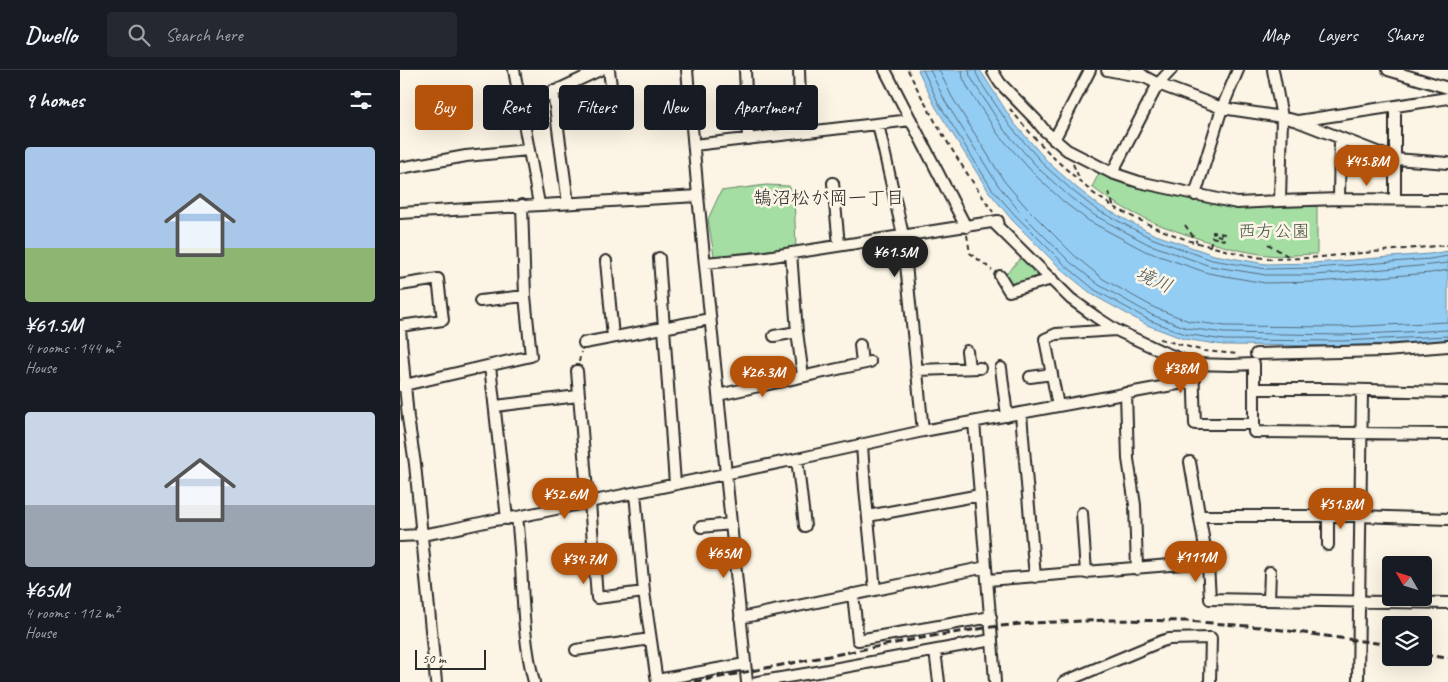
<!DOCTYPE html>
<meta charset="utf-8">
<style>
:root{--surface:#171b24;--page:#242831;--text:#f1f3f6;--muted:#9ea1a6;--line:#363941;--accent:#b45309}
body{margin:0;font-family:Caveat,"Klee One",sans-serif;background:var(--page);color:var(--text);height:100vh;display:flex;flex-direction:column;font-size:19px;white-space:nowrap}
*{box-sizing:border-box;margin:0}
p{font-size:16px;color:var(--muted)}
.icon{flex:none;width:28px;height:28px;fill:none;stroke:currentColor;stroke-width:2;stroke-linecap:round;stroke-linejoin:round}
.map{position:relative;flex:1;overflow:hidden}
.sheet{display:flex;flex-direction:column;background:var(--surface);width:400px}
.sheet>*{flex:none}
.guide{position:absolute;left:15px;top:15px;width:475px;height:45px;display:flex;gap:10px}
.needle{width:32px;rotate:309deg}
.tools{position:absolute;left:982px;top:486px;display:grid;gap:10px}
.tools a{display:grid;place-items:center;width:50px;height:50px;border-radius:5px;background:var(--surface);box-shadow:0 5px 20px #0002;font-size:25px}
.scale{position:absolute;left:15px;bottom:12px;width:71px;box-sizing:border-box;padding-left:5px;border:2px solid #2b2b2b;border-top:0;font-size:14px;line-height:18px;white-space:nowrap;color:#2b2b2b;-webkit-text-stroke:4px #fcf5e5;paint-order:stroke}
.price{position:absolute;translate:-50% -42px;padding:0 11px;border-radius:18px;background:var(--accent);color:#fff;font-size:16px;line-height:32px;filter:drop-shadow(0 1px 2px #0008)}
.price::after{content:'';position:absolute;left:50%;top:30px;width:15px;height:11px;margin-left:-8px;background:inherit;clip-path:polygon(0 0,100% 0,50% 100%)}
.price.on{background:#222;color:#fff}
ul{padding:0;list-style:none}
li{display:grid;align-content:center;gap:10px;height:265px;padding:0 25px}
li span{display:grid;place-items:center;height:155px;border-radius:5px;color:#555}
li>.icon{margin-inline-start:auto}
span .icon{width:90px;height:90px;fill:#fffc;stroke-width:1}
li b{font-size:21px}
h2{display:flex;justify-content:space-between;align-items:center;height:60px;padding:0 25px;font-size:21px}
.pill{padding:0 18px;border-radius:5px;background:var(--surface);box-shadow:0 5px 20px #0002;font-size:18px;line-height:45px}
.pill.on{background:var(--accent);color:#fff}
header{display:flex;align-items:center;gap:30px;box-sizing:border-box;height:70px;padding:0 25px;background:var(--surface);border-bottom:1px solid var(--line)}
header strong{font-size:24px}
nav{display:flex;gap:28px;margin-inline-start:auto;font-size:18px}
.search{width:350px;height:45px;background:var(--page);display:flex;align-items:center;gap:12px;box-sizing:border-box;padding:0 18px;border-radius:5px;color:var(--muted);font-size:19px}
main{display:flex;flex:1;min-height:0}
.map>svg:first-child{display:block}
.green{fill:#a4dea3;stroke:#688467}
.water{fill:#94cdf4;stroke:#6a8ca4}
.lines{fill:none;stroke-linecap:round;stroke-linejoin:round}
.shore{stroke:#556c7b;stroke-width:1}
.minor-casing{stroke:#2b2b2b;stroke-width:14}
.path{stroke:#2b2b2b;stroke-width:2;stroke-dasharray:5 4;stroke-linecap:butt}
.minor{stroke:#fcf5e5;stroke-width:10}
.rail{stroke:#2b2b2b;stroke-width:3;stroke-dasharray:8 4;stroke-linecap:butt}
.labels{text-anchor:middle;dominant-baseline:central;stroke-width:5;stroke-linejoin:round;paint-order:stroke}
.park-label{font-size:18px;fill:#495849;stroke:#fcf5e5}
.neighbourhood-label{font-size:19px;fill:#2b2b2b;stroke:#fcf5e5}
.water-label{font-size:19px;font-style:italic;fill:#45545d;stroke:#fcf5e5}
</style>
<header>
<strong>Dwello</strong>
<div class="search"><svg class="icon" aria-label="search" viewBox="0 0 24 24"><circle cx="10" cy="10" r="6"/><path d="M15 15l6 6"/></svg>Search here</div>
<nav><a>Map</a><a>Layers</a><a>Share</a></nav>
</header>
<main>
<section class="sheet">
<h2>9 homes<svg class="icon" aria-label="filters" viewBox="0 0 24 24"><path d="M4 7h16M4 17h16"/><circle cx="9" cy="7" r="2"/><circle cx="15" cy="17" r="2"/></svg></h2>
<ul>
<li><span style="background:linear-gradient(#a9c7e8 65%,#8fb573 0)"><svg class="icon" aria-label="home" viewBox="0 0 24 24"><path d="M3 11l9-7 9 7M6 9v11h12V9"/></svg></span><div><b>¥61.5M</b><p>4 rooms · 144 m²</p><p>House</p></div></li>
<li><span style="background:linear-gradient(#c9d6e8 60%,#9aa5b1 0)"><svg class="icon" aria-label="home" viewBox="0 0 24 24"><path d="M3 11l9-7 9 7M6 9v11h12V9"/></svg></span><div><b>¥65M</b><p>4 rooms · 112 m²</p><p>House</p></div></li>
</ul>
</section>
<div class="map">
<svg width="1048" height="612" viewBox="0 0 1048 612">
<rect width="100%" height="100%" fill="#fcf5e5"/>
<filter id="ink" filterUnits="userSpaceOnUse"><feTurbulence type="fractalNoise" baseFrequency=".02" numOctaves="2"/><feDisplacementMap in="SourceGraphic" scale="10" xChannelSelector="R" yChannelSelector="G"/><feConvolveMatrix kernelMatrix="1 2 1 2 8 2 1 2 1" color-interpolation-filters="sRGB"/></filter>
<g filter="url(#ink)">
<path class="green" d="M699 103 712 107 739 118 836 139 880 136H917V184C901 184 883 187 868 185 844 182 820 176 797 168 757 155 726 143 692 117Z
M366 115 389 116 394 125 396 177 314 186 308 149 321 121Z
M624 185 647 208 612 217 603 207Z"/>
<path class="water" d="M518 0H580L614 53 649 93 677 118 700 136 753 164 814 185 866 194 915 193 1029 184 1048 181V271L942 276 823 275 784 269 747 255 693 225 662 200 612 150 589 122 535 36Z"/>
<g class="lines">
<path class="shore" d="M523 0 539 34 592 119 616 146 666 196 695 220 749 250 785 264 824 270 942 271 1048 266
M530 0 545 31 598 115 620 142 670 192 699 215 752 245 787 258 824 263 942 265 1048 260
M539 0 552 27 604 111 626 137 675 186 703 209 755 238 789 251 825 256 942 257 1048 252
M562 0 563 8 569 20 598 64 636 106 665 133 689 151 745 181 808 203 865 213 916 212 1031 203 1048 200
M569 0 570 6 576 16 604 60 641 101 670 127 694 145 748 174 810 196 866 205H916L1030 195 1048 193
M576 0V3L581 13 610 56 646 97 674 122 697 140 751 168 812 190 866 199 915 198 1030 189 1048 186"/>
<g class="minor-casing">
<path id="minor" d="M114 0 139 134
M209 0 215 48
M287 0 298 126 347 612
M345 0 348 69
M399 0 401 63
M485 0 566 157
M593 0V2L600 13 636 50 645 61 667 80 712 103 739 112 837 133 880 131 939 129 1048 130
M707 0 743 7
M736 0 745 7 758 14 822 38 882 47 897 51 995 89 1048 93
M873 0 882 47 880 131
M988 0 1048 18
M153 21 168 133
M121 37 200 0
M898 51 1048 28
M478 54 503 165 523 361
M654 70 690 0
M294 75 511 50
M0 98 66 86 128 80
M712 103 758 14 771 0
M433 113 439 175
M795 125 822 38 838 0
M939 129 940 68
M995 129V37
M0 143 298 126
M593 152 671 229 696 247 716 260 763 282 793 294 831 295 854 294V362L1048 364
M391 183 397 262 403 306
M259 188 275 414
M206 191 213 267
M305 193 360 188 598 151
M600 206 609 221 652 209
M0 215 38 209 43 250 0 256
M80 231 125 226
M0 259 8 348 15 394 36 612
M374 266 397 262
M184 273 310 249
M460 275 462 293
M567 281 569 298
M856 284 985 281 1048 276
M793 294 795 354H854
M90 296 107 449
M601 298 607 346
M516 300 580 298
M177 301 188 433
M630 307 652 304
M0 316 131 286 125 226 122 135
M854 319H929L1048 322
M726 323 728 389 735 435 737 499
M318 325 470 292
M96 336 178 326
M658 336 645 269 656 264 716 260
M621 344 635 507
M574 352 592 570
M462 375 465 418 475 520
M397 389 405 456
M790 392 808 495 810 529 1048 533
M235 423 244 522 257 612
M190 432 197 528 244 522
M682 443 686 503
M468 446 580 425
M800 446H959L1048 449
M928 446V475
M117 447C124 502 120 559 134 612
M301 457 331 454
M0 466 21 465 44 461 94 450 117 447 397 389 523 361 794 311
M588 510 806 492
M453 524 458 570 591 547
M869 530 870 502
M340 548 586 497
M176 580 250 569
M535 581 539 612
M257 610 345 594
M357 612 417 602 592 570 595 612
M664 612 762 571 769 569 811 568 810 612
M958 612 962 321"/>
</g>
<path class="path" d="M508 0C532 50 562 97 593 142
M610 39 632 65 655 89 693 123 712 136 735 148 759 159 790 171 841 184 868 189 909 188 1048 175
M673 94 680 110
M709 122 714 138
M785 155 797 172
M567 165 570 183 592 200
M868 174 891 188
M810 176 812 167 824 170V167L813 164V162L825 164
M760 269 804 281 839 284
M179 292 181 282"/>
<use href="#minor" class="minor"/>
<path class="rail" d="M1024 585 1048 588
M294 612 527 567 591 557 632 553 709 550 787 551 860 557 991 575"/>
</g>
</g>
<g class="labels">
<g class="park-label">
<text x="874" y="161">西方公園</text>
</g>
<g class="neighbourhood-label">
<text x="429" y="128">鵠沼松が岡一丁目</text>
</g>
<g class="water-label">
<text transform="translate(754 210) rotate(24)">境川</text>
</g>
</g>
</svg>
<div class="tools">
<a><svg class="needle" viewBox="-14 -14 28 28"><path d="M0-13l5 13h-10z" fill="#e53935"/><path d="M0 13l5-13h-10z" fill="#9ea1a6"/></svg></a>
<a><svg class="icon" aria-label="layers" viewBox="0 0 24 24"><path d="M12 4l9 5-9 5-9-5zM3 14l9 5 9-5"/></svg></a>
</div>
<div class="scale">50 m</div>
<b class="price" style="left:967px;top:117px">¥45.8M</b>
<b class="price on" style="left:495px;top:208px">¥61.5M</b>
<b class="price" style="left:781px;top:324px">¥38M</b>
<b class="price" style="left:363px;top:328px">¥26.3M</b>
<b class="price" style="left:165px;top:450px">¥52.6M</b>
<b class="price" style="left:941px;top:460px">¥51.8M</b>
<b class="price" style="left:324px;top:509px">¥65M</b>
<b class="price" style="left:796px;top:513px">¥111M</b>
<b class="price" style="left:184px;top:515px">¥34.7M</b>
<div class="guide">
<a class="pill on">Buy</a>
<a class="pill">Rent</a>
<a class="pill">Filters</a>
<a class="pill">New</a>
<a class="pill">Apartment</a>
</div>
</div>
</main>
